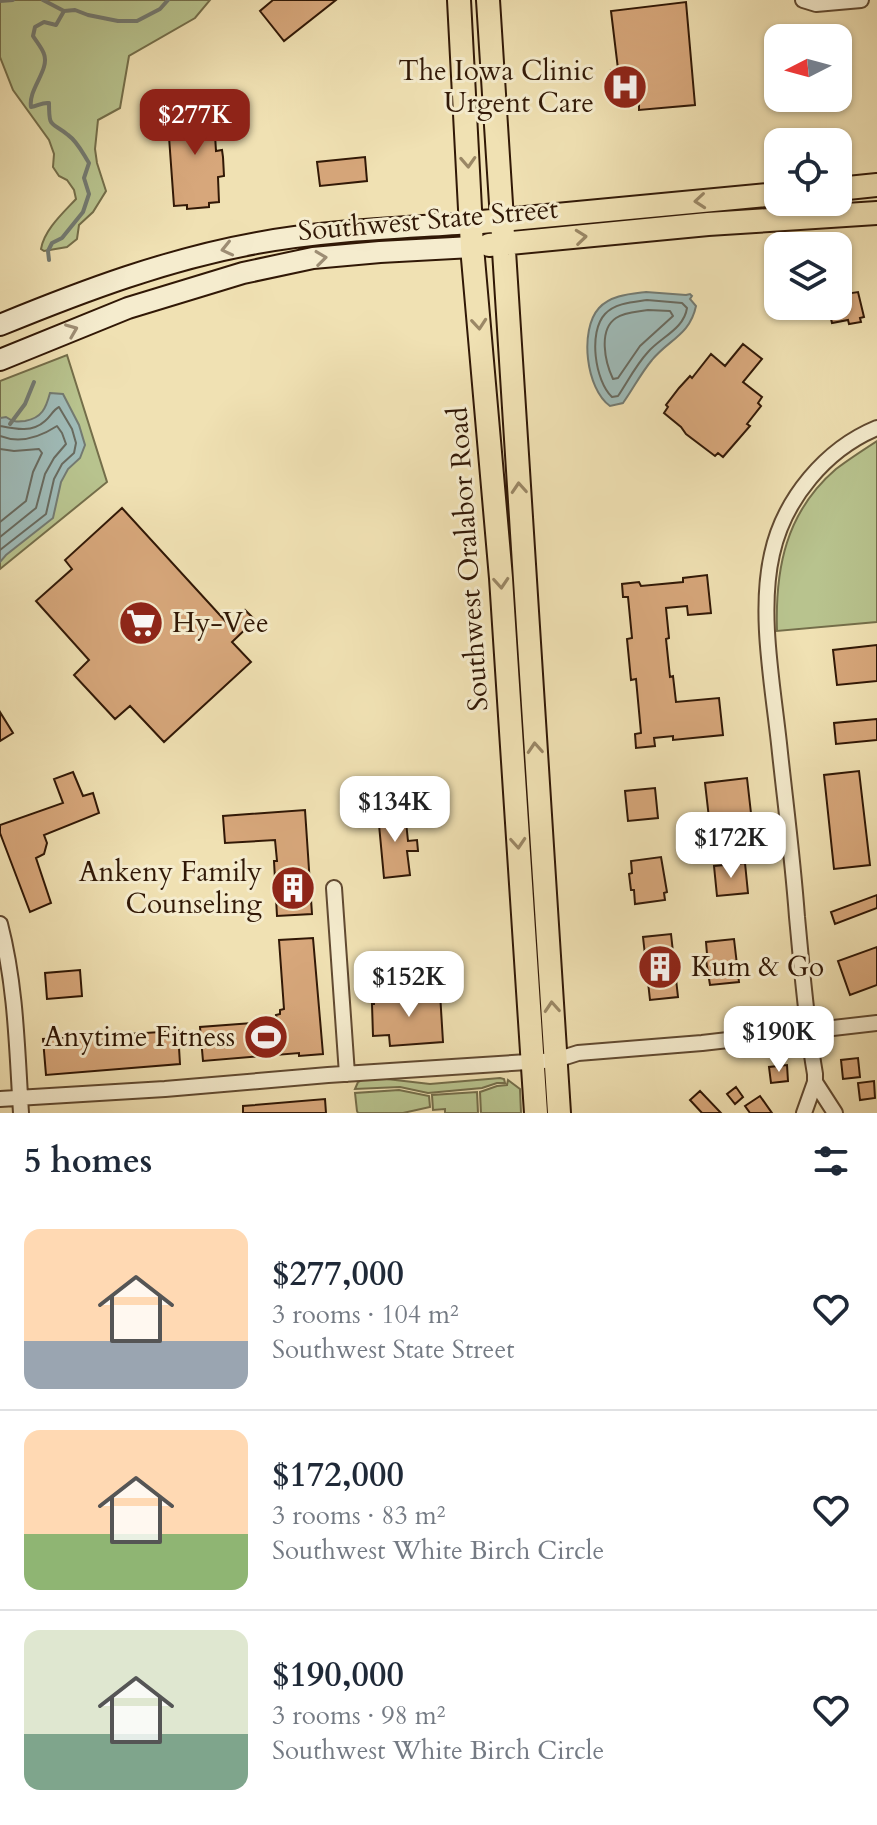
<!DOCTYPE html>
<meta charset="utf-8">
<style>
:root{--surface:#fff;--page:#f2f2f3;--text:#1f2937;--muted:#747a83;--line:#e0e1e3;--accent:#8f2418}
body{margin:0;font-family:Cardo,serif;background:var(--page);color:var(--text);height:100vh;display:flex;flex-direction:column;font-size:30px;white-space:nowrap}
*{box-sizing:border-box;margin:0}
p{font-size:26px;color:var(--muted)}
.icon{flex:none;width:44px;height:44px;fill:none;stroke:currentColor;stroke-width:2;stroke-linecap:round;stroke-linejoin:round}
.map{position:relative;height:1113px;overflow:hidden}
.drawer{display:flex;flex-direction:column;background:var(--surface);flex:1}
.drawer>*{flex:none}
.needle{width:52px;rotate:264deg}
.fabs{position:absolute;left:764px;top:24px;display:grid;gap:16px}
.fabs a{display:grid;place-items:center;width:88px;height:88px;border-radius:16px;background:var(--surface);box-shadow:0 2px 6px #0004;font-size:40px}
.price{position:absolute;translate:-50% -68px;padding:0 18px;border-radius:16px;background:#fff;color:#222;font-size:26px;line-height:52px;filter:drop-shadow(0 2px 4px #0008)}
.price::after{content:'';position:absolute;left:50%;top:48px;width:24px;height:18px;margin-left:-12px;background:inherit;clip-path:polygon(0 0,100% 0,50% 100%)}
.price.on{background:var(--accent);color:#fff}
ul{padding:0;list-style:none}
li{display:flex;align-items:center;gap:24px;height:200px;padding:0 24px}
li+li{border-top:2px solid var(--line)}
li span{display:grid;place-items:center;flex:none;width:224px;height:160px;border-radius:16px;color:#555}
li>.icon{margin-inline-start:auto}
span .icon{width:96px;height:96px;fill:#fffc;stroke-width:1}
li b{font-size:34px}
h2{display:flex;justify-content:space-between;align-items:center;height:96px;padding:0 24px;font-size:34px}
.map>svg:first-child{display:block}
.green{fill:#b8c38e;stroke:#746e4a;stroke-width:2}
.water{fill:#9fbbb8;stroke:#737a71;stroke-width:2}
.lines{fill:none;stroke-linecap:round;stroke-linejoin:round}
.shore{stroke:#686a5f;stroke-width:2}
.stream{stroke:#737a71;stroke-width:4}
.building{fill:#d7a77b;stroke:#311806;stroke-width:2}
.street-casing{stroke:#614a31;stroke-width:18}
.secondary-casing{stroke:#311806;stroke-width:24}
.primary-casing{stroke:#311806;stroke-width:26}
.street{stroke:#f5ecce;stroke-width:14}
.secondary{stroke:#f5ecce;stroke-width:20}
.primary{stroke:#f0e1b3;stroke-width:22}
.oneway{stroke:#9a8765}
.oneway2{stroke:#9d8d74}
.labels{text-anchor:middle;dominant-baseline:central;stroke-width:6;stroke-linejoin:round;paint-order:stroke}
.poi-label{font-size:28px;fill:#311806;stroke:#f5ecce;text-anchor:end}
.street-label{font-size:28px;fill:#311806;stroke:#f5ecce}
</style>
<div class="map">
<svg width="877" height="1113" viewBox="0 0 877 1113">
<rect width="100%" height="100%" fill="#f0e1b3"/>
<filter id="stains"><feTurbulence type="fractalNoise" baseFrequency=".0025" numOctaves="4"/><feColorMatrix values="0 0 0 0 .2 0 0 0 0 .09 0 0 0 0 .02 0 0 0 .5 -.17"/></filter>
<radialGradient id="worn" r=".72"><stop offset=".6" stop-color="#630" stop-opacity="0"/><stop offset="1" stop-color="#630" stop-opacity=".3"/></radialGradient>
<path class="green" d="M0 0H210L195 18 129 56 120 108 98 120 95 149 97 163 106 191 93 212 79 225 77 239 67 247 44 251 41 249C44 230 63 213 76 199L74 190 67 180 59 176 53 167 54 154 49 140 13 90 0 57Z
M67 355 107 482 0 569V381Z
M877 441V622L777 631C775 568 786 512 836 469 849 459 863 450 877 441Z
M378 1078 430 1084 500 1078 504 1079 505 1083H497L482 1088 428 1093 400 1087 355 1089 358 1082 364 1079Z
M508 1080 520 1089 521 1113H481L480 1092 497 1086 507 1085Z
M399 1090 429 1096 430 1107 403 1113H358L357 1111 355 1093Z
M477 1092 478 1113H445V1109L433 1110 432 1095Z"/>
<path class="water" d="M646 292 686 295 690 294 692 296 690 299 696 306C690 335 668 340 652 360 641 373 633 389 623 403L610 406C586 389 579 330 599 308 611 295 630 294 646 292Z
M50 393 63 394 79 425 85 445 80 458 68 469 61 482 53 518 6 555 0 562V418L6 417C13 422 17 422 25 421 42 418 46 408 50 393Z"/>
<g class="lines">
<path class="shore" d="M647 300 682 303 687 308C684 329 661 337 648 352 636 365 628 381 618 396L612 397C595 381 588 332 605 314 615 303 633 302 647 300Z
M648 310 670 311 673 316 640 346 618 378 613 379C605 362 598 330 616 318 625 312 638 312 648 310Z
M0 426C15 429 32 433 45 421 51 416 53 410 59 407L72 429 76 443 74 453 62 464 54 479 46 514 0 550
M0 436C20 444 40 437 57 426L62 433 66 444 54 458 45 474 36 508 0 537
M0 449 14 451 39 449 42 453 33 472 26 501 0 522"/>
<path class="stream" d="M43 0 64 11 75 10 88 15 118 21H137L160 9 168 0
M0 1 13 0
M49 260 48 251 52 243 62 238 83 212 89 194 84 178 89 163C83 154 78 142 68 135 51 121 49 129 49 103 42 102 38 106 31 107 28 89 50 70 44 54 42 48 36 41 33 36L35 27 44 22 56 25 64 11
M10 424 25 404 34 382"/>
</g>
<path class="building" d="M273 0H336L284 41 260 11Z
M686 2 695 105 639 110V104L621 106 620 97 614 98 613 92 608 93 607 79H612L611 70 618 69 611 11Z
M213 103 216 151 222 150 223 157 224 176 218 177 219 202 209 203V207L187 209V205L174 206 169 137H173L171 107Z
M365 157 367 181 320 186 317 162Z
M858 292 864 317 860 318 861 322 849 324 848 320 832 323 828 306H838V295Z
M743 344 762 359 743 382 762 397 758 403 761 406 747 424 750 426 723 457 718 453 715 456 686 434 681 427 664 413 668 407 666 405 679 388 690 376 692 378 711 354 725 366Z
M122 508 229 625 245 610 255 620 232 642 251 662 164 742 130 706 115 719 74 675 89 660 36 601 72 569 65 560Z
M707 575 711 613 688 615 687 606 666 608 669 638 666 639 670 677 673 676 676 702 719 698 723 735 673 740V736L654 738 655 746 636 748 635 734 641 733 636 679 631 680 627 639 632 638 628 597H623L622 584 639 582 641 586 683 582V578Z
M877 645V681L837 685 833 650Z
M0 712 13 733 0 741Z
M877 719V740L836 744 834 723Z
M859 771 870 865 834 869 824 775Z
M73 772 83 796 93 793 99 813 44 835 47 843 44 854 36 858 51 903 30 912 0 833V825L63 803 54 779Z
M747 778 752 822 710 827 705 783Z
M655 788 658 818 628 821 625 791Z
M305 810 312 914 277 916 274 861H277L275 840 225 843 223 816Z
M405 812 408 841 417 840 418 851H407L410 875 384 878 378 814Z
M661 857 667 892 664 893 665 900 635 904 634 890H631L629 874 632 873 631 861Z
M745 863 748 893 717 896 714 866Z
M877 895V908L835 924 831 912Z
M671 934 678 997 650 1000 643 937Z
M313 938 323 1054 299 1056V1053L203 1061 200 1027 277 1021 276 1015 280 1014V1010L284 1009 279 940Z
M734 939 739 982 710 985 705 954H707L706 942Z
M877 947V985L850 995 838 961Z
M80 970 82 996 47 999 45 973Z
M423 990V994L440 993 443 1042 390 1046 389 1035 373 1036 372 1004H374V1002L386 1001V997L403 996V992Z
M178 1031 180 1064 46 1075 43 1039Z
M858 1058 860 1077 843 1079 841 1060Z
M787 1065 788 1081 771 1083 769 1067Z
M874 1081 875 1098 860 1100 858 1083Z
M736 1087 743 1097 735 1104 727 1094Z
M700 1091 721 1113H702L690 1100Z
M760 1096 772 1113H750L745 1106Z
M325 1099 326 1113H243V1106Z"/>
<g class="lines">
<g class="street-casing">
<path id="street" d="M803 0 816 4 861 0
M334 888 347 1074
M0 924C16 986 17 1049 21 1113
M815 1082 835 1113
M0 1099 165 1089 328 1075 543 1061 556 1060 578 1053 702 1043 877 1023
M804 1113 815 1082V1074C806 1022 802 969 797 917 793 862 786 808 780 753 774 691 758 615 772 554 784 499 826 449 877 428"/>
</g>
<g class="secondary-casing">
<path id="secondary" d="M0 325C83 291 168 259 257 243 327 230 401 228 471 223
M0 360 128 308 243 273 313 258 380 252 472 247"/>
</g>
<g class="primary-casing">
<path id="primary" d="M459 0 472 247 501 578 536 1113
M488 0 559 1113
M838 189 877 185
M471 223 778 194
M489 245 708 224 877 213"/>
</g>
<use href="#street" class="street"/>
<use href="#secondary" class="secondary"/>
<use href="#primary" class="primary"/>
</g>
<defs><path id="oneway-chevron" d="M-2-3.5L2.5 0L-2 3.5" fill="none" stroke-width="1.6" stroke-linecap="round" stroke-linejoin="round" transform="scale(2)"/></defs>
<g class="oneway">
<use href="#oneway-chevron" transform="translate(468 162) rotate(87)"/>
<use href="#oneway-chevron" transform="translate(700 201) rotate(175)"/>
<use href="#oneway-chevron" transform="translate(581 237) rotate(-6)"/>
<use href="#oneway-chevron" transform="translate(479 324) rotate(85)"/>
<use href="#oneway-chevron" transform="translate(519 488) rotate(-94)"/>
<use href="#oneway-chevron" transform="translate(501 583) rotate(86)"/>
<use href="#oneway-chevron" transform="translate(535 748) rotate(-94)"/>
<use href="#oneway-chevron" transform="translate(518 843) rotate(86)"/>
<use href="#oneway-chevron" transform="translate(552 1007) rotate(-94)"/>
</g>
<g class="oneway2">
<use href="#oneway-chevron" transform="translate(227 249) rotate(167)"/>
<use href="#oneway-chevron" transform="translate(321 258) rotate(-7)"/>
<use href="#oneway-chevron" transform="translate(72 330) rotate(-22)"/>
</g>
<defs>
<g id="hospital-disc" transform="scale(2.3)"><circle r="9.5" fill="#8f2418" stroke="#f5ecce"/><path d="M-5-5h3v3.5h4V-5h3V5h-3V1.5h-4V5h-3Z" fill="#fff"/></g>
<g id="supermarket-disc" transform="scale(2.3)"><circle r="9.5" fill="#8f2418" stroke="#f5ecce"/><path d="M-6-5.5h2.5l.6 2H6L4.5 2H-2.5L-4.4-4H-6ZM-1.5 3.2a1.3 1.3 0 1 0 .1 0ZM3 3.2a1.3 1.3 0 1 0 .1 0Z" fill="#fff"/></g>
<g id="building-disc" transform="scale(2.3)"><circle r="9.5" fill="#8f2418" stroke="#f5ecce"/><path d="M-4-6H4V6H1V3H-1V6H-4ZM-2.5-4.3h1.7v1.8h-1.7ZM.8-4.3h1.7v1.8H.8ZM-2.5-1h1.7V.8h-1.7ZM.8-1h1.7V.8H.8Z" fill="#fff"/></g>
<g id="stadium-disc" transform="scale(2.3)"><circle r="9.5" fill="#8f2418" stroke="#f5ecce"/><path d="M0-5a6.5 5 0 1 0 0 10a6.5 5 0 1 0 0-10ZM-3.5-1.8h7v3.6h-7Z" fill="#fff"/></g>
</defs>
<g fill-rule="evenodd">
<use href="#hospital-disc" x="625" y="87"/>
<use href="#supermarket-disc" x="141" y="623"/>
<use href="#building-disc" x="293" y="888"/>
<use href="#building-disc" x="660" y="967"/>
<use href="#stadium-disc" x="266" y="1037"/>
</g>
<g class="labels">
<g class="poi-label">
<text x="594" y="71">The Iowa Clinic<tspan x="594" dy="32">Urgent Care</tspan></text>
<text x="172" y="623" text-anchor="start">Hy-Vee</text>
<text x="262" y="872">Ankeny Family<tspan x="262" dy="32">Counseling</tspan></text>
<text x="691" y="967" text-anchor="start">Kum &amp; Go</text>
<text x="235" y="1037">Anytime Fitness</text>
</g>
<g class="street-label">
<text transform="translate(428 220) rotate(-5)">Southwest State Street</text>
<text transform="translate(468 559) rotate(-94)">Southwest Oralabor Road</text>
</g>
</g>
<rect width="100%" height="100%" filter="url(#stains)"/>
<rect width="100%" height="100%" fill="url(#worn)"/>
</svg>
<div class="fabs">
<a><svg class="needle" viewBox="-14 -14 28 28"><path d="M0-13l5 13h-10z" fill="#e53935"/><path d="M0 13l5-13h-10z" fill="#747a83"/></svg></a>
<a><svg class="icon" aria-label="locate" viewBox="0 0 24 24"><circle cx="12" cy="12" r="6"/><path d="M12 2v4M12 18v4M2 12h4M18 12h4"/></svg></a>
<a><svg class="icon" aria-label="layers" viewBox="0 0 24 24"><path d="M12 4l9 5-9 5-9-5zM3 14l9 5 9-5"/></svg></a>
</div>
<b class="price on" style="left:195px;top:157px">$277K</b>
<b class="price" style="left:395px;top:844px">$134K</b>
<b class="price" style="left:731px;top:880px">$172K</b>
<b class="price" style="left:409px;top:1019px">$152K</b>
<b class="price" style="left:779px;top:1074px">$190K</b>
</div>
<section class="drawer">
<h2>5 homes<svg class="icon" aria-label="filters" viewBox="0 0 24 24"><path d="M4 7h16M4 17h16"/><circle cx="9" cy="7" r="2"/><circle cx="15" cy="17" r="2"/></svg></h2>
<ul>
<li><span style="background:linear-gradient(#ffd9b3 70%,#9aa5b1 0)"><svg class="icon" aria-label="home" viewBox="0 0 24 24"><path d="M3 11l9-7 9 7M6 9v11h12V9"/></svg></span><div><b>$277,000</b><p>3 rooms · 104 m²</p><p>Southwest State Street</p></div><svg class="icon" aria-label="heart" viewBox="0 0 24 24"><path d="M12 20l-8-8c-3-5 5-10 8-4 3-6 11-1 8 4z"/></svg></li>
<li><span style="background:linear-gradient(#ffd9b3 65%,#8fb573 0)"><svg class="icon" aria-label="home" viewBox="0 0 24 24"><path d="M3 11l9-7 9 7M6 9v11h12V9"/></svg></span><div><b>$172,000</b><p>3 rooms · 83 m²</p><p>Southwest White Birch Circle</p></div><svg class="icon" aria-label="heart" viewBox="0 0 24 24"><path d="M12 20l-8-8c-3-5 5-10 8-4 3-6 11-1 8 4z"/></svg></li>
<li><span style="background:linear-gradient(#dfe7d0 65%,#7fa58c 0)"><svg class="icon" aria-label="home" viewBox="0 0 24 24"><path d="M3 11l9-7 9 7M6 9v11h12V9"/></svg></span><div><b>$190,000</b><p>3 rooms · 98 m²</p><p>Southwest White Birch Circle</p></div><svg class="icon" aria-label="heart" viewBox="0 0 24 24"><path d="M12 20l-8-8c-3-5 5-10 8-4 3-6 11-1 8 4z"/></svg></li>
</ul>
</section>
